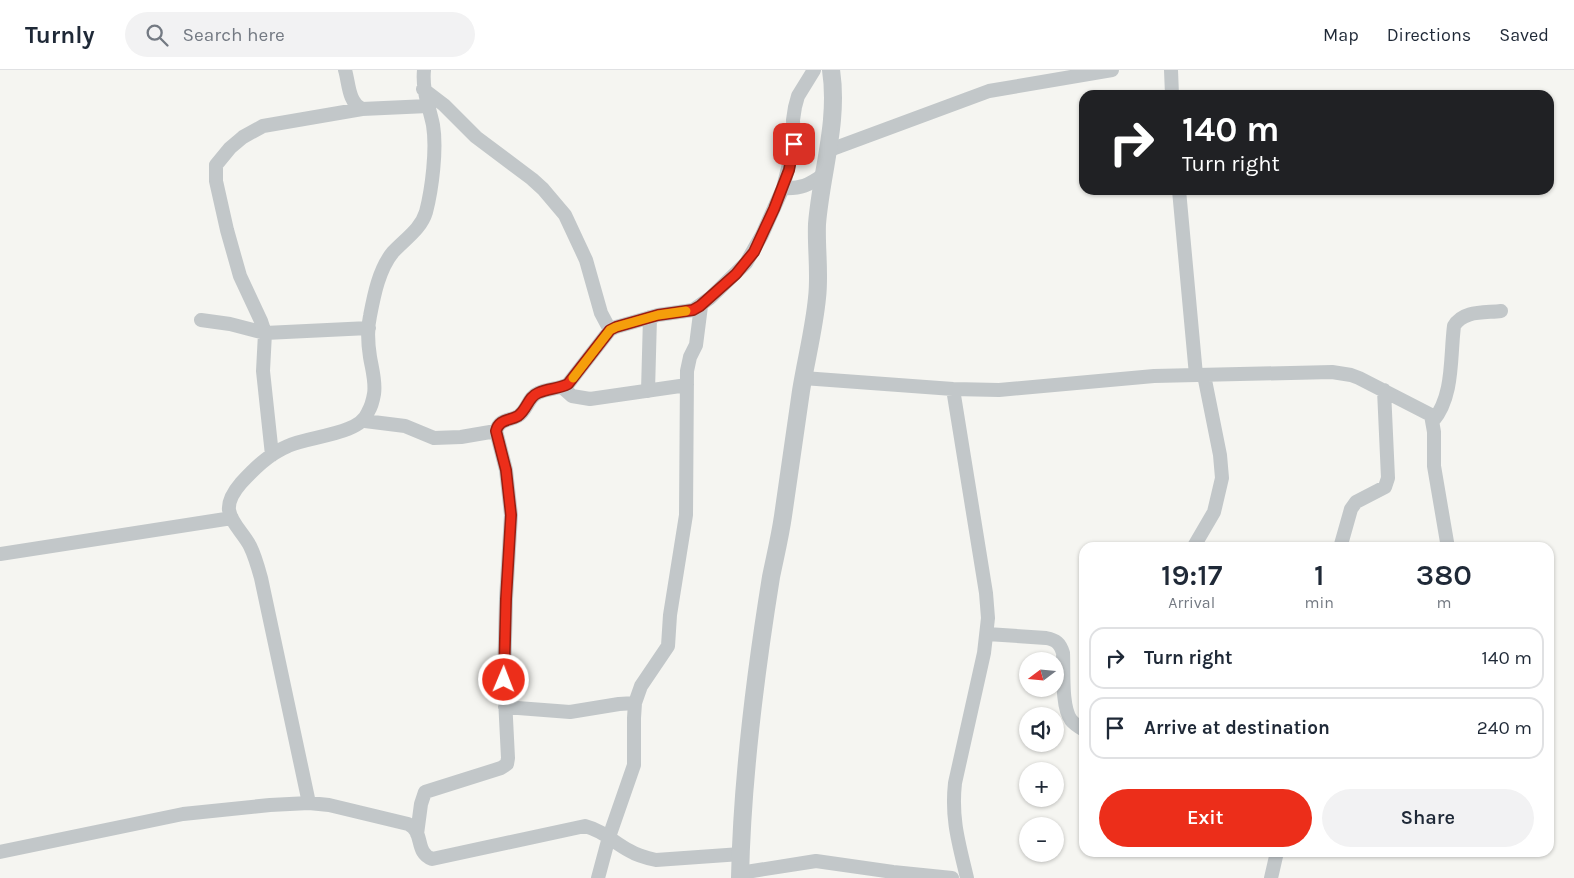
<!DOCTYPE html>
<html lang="en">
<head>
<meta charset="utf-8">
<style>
  :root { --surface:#fff; --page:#f2f2f3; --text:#1f2937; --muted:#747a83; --line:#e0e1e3; --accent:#ec2e1a }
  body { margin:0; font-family:Karla,sans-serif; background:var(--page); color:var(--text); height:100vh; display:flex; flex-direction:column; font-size:19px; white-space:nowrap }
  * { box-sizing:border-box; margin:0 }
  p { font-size:16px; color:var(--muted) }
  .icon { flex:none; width:28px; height:28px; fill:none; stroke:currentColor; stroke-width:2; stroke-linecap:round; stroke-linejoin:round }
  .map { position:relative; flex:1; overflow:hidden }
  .details { position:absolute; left:1079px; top:472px; width:475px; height:315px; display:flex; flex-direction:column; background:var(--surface); border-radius:15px; box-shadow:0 1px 4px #0004 }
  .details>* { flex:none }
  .hud { position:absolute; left:1079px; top:20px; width:475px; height:105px; border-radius:15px; box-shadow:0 1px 4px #0004; background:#202124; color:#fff; overflow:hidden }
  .needle { width:32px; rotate:254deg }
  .tools { position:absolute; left:1019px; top:582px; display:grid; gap:10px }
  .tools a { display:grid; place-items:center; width:45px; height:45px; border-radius:50%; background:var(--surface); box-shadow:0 1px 4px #0004; font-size:25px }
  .pin { position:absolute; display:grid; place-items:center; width:42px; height:42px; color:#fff; margin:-21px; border-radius:10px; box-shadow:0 2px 8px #0006 }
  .me { position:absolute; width:55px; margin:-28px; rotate:1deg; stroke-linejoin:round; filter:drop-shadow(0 0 4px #0008) }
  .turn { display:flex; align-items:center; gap:18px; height:105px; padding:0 20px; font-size:22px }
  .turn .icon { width:65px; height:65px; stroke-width:2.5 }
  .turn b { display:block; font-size:35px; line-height:42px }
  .eta { display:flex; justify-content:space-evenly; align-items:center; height:85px; text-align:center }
  .eta b { font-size:30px; font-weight:600; line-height:35px }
  .primary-button { display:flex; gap:10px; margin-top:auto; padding:10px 20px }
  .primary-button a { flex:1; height:58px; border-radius:30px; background:var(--accent); color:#fff; font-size:20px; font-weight:600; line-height:58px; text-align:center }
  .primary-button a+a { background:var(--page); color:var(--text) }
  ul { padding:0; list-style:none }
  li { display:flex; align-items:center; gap:15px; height:62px; margin:0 10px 8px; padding:0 10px; border:2px solid var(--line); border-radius:15px }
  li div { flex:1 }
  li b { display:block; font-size:19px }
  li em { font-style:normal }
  header { display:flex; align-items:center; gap:30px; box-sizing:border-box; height:70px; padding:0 25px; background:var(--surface); border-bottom:1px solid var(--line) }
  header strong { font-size:24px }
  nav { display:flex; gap:28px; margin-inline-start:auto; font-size:18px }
  .search { width:350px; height:45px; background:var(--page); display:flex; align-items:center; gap:12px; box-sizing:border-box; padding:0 18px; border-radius:28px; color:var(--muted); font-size:19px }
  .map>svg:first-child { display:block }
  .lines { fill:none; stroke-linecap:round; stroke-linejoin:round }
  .minor { stroke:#c2c7c9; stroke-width:14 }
  .tertiary { stroke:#c2c7c9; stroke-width:18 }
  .route-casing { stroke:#991e11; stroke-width:12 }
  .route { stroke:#ec2e1a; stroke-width:9 }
  .slow { stroke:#f59e0b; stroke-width:9 }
</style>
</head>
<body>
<header>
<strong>Turnly</strong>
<div class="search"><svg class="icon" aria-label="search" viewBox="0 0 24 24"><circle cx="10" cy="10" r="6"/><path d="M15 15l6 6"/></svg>Search here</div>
<nav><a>Map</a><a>Directions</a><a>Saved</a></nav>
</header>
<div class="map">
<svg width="1574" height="808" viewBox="0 0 1574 808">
  <rect width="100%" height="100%" fill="#f5f5f1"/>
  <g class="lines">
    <path class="minor" d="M345,0c4,13 3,32 17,39l66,-3
      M1171,0l1,25
      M423,19l21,16 32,32 56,42 11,10 22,26 21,45 15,53 9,17
      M827,81l162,-60 123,-21
      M783,118c18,1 26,-3 40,-13
      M1179,120l17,185
      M201,250l29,4 35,9 104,-5
      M803,308l150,11 46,1 155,-14 178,-4 19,3 8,3 72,37 3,17v34l14,82
      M562,317l10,9 18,3 97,-14
      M953,319l33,204 2,25 -4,35 -29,130c-4,36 4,61 12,95
      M648,321l2,-74
      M365,351l40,5 29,12 27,-1 35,-6
      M1433,351c21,-25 17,-64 21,-95 9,-16 31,-13 47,-15
      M272,385l-9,-84 2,-38 -4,-12 -21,-45 -13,-46 -11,-49v-16l14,-17 13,-11 20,-11 99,-17
      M1193,478l21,-36 8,-34 -2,-23 -16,-80
      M1340,478l11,-39 5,-7 29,-15 3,-9 -4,-88
      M0,484l232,-36
      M987,564l59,4c10,2 14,5 17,15 1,17 -2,53 8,67 3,4 8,7 13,10
      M505,637l65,5 49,-8 16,-1
      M309,733l-48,-225c-3,-11 -6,-22 -11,-32 -6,-12 -19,-23 -21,-36 -1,-9 6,-20 12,-27 14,-15 28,-29 47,-37 21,-10 72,-11 80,-34 3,-5 5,-12 6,-18 2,-12 -2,-25 -4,-37 -2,-13 -3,-28 0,-41 4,-21 9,-47 23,-64 12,-13 28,-23 33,-40 6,-23 11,-63 7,-87 -4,-19 -11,-35 -9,-55
      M417,764l4,-30 4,-12 76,-24 6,-4 1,-6 -4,-79 2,-80 5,-84 -5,-45 -10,-39c3,-12 13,-10 22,-15 9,-5 10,-19 20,-23 10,-5 21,-4 30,-9l42,-54 6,-3 42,-12 35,-5 17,-12 36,-35 16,-28 21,-47 11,-44 -1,-24 2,-13 3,-11 16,-26
      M0,782l183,-38 87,-9 39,-2 20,2 79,19c17,8 6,28 24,35l153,-33c19,5 28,16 45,25 8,5 17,7 26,9l85,-6
      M740,803l76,-12 77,11 59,6
      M598,808l11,-41 25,-72v-47l1,-15 6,-17 27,-40 2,-31 16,-100 1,-144 3,-14 6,-12 5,-39
      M1271,808l6,-26"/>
    <path class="tertiary" d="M740,808c2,-101 15,-202 31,-301 4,-20 9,-40 12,-61 6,-41 12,-83 18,-125 5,-31 13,-62 16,-93 3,-25 -1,-49 0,-74 4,-51 22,-102 14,-154"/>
  </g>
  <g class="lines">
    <defs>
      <path id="route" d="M504,610l2,-81 5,-84 -5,-45 -10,-39c3,-12 13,-10 22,-15 9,-6 10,-19 20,-23 10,-5 21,-4 30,-9l42,-54 6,-3 42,-12 35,-5 7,-4 36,-32 18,-22 20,-43 15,-39 5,-26"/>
    </defs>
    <use href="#route" class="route-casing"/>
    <use href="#route" class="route"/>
    <path class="slow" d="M573,308l37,-48 6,-3 42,-12 28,-4"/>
  </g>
</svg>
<div class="tools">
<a><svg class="needle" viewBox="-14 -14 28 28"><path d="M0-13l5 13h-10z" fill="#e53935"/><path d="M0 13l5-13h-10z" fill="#747a83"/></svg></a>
<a><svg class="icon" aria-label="sound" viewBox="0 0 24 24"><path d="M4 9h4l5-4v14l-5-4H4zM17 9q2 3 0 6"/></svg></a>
<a>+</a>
<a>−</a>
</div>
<div class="pin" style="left:794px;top:74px;background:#d93025"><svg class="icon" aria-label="arrive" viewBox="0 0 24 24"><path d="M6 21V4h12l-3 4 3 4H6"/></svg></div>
<svg class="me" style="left:504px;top:610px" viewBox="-20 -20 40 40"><circle r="17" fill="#ec2e1a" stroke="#fff" stroke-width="3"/><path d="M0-11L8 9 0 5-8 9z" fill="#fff"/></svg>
<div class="hud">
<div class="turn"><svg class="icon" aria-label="right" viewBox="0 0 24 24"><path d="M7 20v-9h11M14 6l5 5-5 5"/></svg><div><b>140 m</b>Turn right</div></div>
</div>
<section class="details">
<div class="eta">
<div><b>19:17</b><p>Arrival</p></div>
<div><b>1</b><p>min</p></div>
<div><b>380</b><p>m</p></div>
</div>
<ul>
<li><svg class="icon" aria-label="right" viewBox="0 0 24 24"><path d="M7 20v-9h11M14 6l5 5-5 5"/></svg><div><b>Turn right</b></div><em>140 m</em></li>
<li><svg class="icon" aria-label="arrive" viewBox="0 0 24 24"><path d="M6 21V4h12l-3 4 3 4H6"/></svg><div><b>Arrive at destination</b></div><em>240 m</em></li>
</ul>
<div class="primary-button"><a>Exit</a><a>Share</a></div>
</section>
</div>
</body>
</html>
